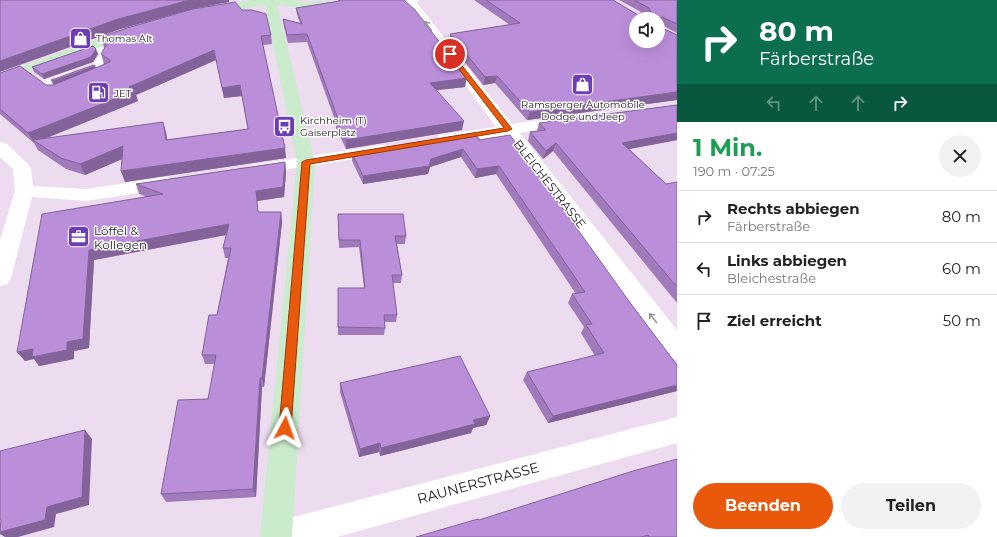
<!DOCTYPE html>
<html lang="de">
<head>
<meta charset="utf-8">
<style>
  :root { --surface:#fff; --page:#f2f2f2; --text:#222; --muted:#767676; --line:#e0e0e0; --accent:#ea580c }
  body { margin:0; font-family:Montserrat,sans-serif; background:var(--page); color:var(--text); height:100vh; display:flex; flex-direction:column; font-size:15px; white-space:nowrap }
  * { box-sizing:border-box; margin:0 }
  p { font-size:13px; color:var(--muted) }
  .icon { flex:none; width:22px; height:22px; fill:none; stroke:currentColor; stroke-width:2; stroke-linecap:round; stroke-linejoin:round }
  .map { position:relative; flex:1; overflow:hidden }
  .sheet { display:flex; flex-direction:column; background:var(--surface); width:320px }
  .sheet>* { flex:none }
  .hud { background:#0b6e4f; color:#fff; overflow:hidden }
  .fabs { position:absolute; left:629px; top:12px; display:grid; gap:8px }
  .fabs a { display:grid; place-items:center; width:36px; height:36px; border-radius:50%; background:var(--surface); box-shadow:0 4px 16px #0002; font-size:20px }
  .pin { position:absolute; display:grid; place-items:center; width:34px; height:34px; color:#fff; margin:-17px; border:2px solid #fff; border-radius:50%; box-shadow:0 1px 4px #0007 }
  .me { position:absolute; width:44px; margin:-22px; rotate:4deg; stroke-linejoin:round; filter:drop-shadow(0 0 3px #0008) }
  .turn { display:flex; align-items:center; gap:14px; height:84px; padding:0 16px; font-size:18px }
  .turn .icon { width:52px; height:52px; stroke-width:2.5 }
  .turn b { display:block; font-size:28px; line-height:34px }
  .lanes { display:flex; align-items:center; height:38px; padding:0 16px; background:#0003; justify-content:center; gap:20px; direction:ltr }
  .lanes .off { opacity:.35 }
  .round { display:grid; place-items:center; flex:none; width:42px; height:42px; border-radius:21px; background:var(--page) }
  .overview { display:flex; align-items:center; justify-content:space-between; height:68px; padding:0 16px }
  h1 { font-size:24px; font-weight:700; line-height:30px; color:#1e9e55 }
  .primary-button { display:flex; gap:8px; margin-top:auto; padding:8px 16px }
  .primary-button a { flex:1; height:46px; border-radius:24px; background:var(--accent); color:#fff; font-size:16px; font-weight:700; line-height:46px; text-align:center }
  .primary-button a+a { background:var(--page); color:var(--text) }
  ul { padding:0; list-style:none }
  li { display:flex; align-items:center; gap:12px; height:52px; padding:0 16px; border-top:1px solid var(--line) }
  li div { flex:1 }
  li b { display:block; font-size:15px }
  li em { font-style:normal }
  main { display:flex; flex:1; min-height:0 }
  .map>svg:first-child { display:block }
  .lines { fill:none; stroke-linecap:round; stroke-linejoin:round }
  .lane { fill:#fff; fill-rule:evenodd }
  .street { fill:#fff; fill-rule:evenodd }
  .secondary { fill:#caeccd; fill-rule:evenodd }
  .wall { fill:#a17abb; fill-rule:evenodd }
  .shaded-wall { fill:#836399 }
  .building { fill:#bb8eda; stroke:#836399; fill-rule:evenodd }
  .oneway { stroke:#99979a }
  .route { fill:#ea580c; stroke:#983908 }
  .labels { text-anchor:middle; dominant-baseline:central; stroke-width:3; stroke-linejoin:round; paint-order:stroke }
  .far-poi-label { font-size:10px; fill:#1d171e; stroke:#fff; text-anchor:start }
  .street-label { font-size:12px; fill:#1d171e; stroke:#fff }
  .poi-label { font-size:12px; fill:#1d171e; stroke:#fff; text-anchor:start }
  .near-street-label { font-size:14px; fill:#1d171e; stroke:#fff }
</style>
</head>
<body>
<main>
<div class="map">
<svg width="677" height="537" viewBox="0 0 677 537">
  <rect width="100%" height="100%" fill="#eddbef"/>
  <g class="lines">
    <path class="lane" d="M98,45l3,1 8,8 -7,10 10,7 -14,7 -5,-3 7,-4 -7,-6 7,-11 -6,-6z
      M70,71l3,1 2,2 -2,2 -29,11 -5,-3 2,-2z"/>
    <path class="street" d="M406,0h12l-1,3 95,121 57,-8 6,2 2,3 -2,3 -55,9 157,197v30l-9,-4 -165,-220 -58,8 -6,-1 -2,-4 2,-4 57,-8 -89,-122 -2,-2z
      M0,142l6,1 22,21 3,4 2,18 53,3 80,-12 7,2 2,4 -2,4 -7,2 -80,12 -54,-4 -21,81 -3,6 -8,2v-46l15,-49 -2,-22 -13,-12z
      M381,145l6,1 3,4 -3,4 -130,20 -6,-1 -3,-4 3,-4 6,-1z
      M677,417v26l-340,94h-75l4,-12 12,-4z"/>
    <path class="secondary" d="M252,0h40l10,2 56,-2 -2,2 -4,1 -50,5 -25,-3 38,157 -23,375h-32l37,-375 -32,-157 -55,10 -4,-1 -2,-3 2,-3 4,-1z
      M130,28l4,1 2,3 -2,3 -134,48v-9z"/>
  </g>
  <path class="wall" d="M338,0h66l61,87 -28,3 25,40 -116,19 -10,-21v-5l-29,-81 -19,1 -4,-16 -1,-8 17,4 -3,-8 -1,-7 42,-7z
    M474,0h139l25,15 5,-2 -24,-13h58v33l-17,-9v3l17,8v65l-150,20 -32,-37 -12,2 -34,-43 1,-8 60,-9z
    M242,10l29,25 1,9 -9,1 23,113 -161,24 -4,-11 1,-12 -37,16 -19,-6 -28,-19 -4,-7 -34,-29v-41l46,12h7l-2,-5 44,-14 1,2 9,-4h-1l-3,-10 4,-6 -1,-1 -3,-10zM216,60l8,38 18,-2 6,33 -81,11 -1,-8 -119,6 91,-37 -2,-6z
    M98,54l-5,8 -49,17 -10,-7 -2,-5z
    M677,105v35l-48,9 37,35 11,-2v121l-124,-152 -10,8 -15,-18 2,-9 7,-1 2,-8z
    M474,133l157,171 46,61v26l-129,32 -25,-43 4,-8 68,-16 -14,-23 3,-6 -16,-24 4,-9h4l-80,-120 -21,4 -14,-21 -31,10 -2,7 -65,10 -11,-23v-8z
    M285,162l1,10 -2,25 -27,4 1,11h23l1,10 -18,165h-2l-6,110 -90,5 -5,-8 47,-95 7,-35h-10l-3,-9 15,-40 11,-57h-3l-2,-10 3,-13 -132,25 -5,88 -15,3v8l-35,7 -5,-7 -9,2 -8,-9 128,-156 -6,-2 -3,-10z
    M338,214l68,22 -1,8h-8l5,31 -1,8h-8l4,32 -1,7h-11v6l-1,7h-46v-47h26l-5,-41 -20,1z
    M340,383l150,33 -4,9 -13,3 -2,5 -91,23 -1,-4 -20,5 -19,-65z
    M479,520l198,17h-261z"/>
  <path class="shaded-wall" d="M190,0h39v2l-36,7 -72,20 -121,43v-11l118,-42z
    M96,49l2,5 -5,8 -49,17 -2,-5z
    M214,50l2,10 -80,35 2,6 -102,41 -3,-2 1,3 -6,-10 101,-46z
    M95,66l2,5 -42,15 -2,-5z
    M497,76l-2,7 -12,2 2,-8z
    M467,78l-2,9 -36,4 1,-8z
    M240,85l2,11 -18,2 -2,-10z
    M677,92v8l-150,20 3,-8z
    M464,121l-2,9 -116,19v-9z
    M163,122l3,10 3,19 -3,-11z
    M677,133v7l-58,11 3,-8z
    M556,143l-3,8 -10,8 3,-8z
    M123,146l4,11 -42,18 -5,-11z
    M285,148l1,10 -161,24 -4,-11z
    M463,149l-2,8 -31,10 -2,7 -65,10v-8l68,-17z
    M285,162l1,10 -2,25 -27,4 2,21 -3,-31z
    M499,166l-3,8 -21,4 2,-9z
    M281,212l1,10 -18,165 -2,-9z
    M229,224l2,10 -137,26 -5,88 -15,3v8l-35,7 -5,-7 -9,2 -8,-9 50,-10 22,-92z
    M260,378l2,9 -6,110 -3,-8z
    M677,385v6l-129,32 5,-7z
    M490,416l-4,9 -13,3 -2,5 -91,23 1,-8 92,-28z
    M85,430l7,9 -3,66 -33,9 -2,13 -36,10h-13l-5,-3v-2l47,-25z
    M380,443l-1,9 -20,5 1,-8z"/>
  <path class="building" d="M0,0h190l-72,19 -118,42z
    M339,0h65l11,10 52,68 -37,5 34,38 -118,19 -10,-21h2l-31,-85 -20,1 -4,-16 19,5 -6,-16 44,-7z
    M486,0h127l25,15 2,-2h11l-2,-5 -15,-8h43v24l-15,-7 -2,1v9l17,8v57l-147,20 -33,-36 -12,1 -35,-43 70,-11zM636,19h22v22h-22z
    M235,2l7,8h10l14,4 5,21 -10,1 24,112 -164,23 2,-25 -43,18 -19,-6 -28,-18 130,-18 3,18 82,-11 -8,-44 -18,3 -8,-38 -85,37 6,4 -107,42 -28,-24v-36l20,-7 26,19h7l57,-23v-2l-9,-6 6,-10 -6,-7 26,-9 66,-19z
    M93,46l3,3 -5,8 -49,17 -10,-7z
    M94,65l1,1 -42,15 -2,-1z
    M677,105v28l-55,10 44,41 11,-2v105l-121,-144 -10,8 -16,-19 16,-2 -7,-7z
    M474,133l5,7 31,-5 121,169 46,61v20l-124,31 -26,-44 77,-19 -18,-28 6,-1 -20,-30 13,-2 -86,-126 -22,3 -14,-20 -32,10 -2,7 -66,10 -11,-23z
    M285,162l-2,25 -27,4 2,21h23l-19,166h-2l-7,111 -92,5 17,-94 30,-1 8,-44h-14l7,-40h8l14,-67h-8l6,-24 -140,26 -6,89 -16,3v8l-35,7 1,-8 -16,3 25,-138 121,-20 -27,-10z
    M338,214h65l3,22h-11l7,39h-10l5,40h-13l1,13 -47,-1v-39h27l-5,-48h-21z
    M460,356l30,60 -17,4 2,4 -94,24 -1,-5 -20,6 -20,-66z
    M85,430l-3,67 -35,10 -2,13 -45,12 1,-13h-1v-68z
    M677,459v78h-28l-1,-2 -7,2h-225l62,-18 1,1 154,-49z"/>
  <defs><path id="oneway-shaft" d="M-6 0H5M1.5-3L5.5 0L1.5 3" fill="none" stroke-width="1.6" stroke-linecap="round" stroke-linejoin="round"/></defs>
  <g class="oneway">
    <use href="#oneway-shaft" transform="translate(428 26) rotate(-127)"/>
    <use href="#oneway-shaft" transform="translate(653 318) rotate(-128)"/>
  </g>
  <path class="route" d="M448,53h4l60,76 -4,2 -198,33 -19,264 -2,4 -4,1 -4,-1 -2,-4 23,-266 4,-2 198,-32 -56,-73z"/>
  <defs>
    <symbol id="shop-square" viewBox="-11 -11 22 22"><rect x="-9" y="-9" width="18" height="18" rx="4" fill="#6c3db5" stroke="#fff"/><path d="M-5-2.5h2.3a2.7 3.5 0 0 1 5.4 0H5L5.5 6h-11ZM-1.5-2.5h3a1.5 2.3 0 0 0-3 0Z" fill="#fff"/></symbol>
    <symbol id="fuel-square" viewBox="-11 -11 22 22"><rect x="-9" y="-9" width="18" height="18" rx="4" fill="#6c3db5" stroke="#fff"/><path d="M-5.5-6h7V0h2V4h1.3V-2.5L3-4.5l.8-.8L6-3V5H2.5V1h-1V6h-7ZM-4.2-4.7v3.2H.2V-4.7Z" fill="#fff"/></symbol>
    <symbol id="bus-square" viewBox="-11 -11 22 22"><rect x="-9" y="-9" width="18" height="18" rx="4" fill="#6c3db5" stroke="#fff"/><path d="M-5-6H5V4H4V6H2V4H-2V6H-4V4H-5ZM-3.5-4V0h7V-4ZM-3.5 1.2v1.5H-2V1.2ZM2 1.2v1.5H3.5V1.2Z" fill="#fff"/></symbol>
    <symbol id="office-square" viewBox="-11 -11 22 22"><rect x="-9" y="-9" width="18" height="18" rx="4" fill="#6c3db5" stroke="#fff"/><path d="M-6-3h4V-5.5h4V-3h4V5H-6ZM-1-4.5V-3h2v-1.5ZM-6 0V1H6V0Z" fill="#fff"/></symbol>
  </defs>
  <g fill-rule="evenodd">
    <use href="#shop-square" x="68" y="26" width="25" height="25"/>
    <use href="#shop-square" x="570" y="72" width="25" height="25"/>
    <use href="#fuel-square" x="86" y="80" width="25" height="25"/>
    <use href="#bus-square" x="272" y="114" width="25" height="25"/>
    <use href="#office-square" x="66" y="224" width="25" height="25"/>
  </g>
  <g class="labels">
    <g class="far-poi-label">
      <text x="96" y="38">Thomas Alt</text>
      <text x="114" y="93">JET</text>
      <text x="583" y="104" text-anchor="middle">Ramsperger Automobile<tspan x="583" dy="12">Dodge und Jeep</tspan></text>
      <text x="300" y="120">Kirchheim (T)<tspan x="300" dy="12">Gaiserplatz</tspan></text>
    </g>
    <g class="street-label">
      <text transform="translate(550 184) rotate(52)">BLEICHESTRASSE</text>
    </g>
    <g class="poi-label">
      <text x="94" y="230">Löffel &amp;<tspan x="94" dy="14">Kollegen</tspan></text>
    </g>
    <g class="near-street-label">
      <text transform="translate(478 483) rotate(-15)">RAUNERSTRASSE</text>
    </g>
  </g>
</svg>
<div class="fabs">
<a><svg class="icon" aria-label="sound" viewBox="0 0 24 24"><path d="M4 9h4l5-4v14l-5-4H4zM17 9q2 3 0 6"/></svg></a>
</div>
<div class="pin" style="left:450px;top:54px;background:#d93025"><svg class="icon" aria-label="arrive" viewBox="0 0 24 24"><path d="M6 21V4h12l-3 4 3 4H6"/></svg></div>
<svg class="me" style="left:285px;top:428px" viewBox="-20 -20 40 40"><path d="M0-17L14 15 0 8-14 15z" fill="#ea580c" stroke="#fff" stroke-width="4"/></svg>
</div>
<section class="sheet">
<div class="hud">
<div class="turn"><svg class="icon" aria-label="right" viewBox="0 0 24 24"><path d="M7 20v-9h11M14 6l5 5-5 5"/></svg><div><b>80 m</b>Färberstraße</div></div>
<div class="lanes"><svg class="icon off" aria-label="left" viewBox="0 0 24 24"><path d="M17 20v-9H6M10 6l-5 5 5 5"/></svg><svg class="icon off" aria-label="ahead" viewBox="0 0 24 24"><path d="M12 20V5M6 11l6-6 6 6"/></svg><svg class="icon off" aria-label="ahead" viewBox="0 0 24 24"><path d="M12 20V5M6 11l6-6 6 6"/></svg><svg class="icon" aria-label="right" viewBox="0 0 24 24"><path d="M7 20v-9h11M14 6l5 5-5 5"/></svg></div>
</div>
<div class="overview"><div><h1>1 Min.</h1><p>190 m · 07:25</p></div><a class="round"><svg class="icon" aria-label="close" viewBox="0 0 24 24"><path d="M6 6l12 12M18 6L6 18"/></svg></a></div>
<ul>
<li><svg class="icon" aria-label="right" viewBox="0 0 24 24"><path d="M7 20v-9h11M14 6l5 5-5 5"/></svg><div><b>Rechts abbiegen</b><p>Färberstraße</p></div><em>80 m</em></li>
<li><svg class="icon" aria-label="left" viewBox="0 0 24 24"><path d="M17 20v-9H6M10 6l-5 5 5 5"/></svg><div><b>Links abbiegen</b><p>Bleichestraße</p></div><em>60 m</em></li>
<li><svg class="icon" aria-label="arrive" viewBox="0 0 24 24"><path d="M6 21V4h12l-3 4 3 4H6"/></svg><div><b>Ziel erreicht</b></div><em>50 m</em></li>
</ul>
<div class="primary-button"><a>Beenden</a><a>Teilen</a></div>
</section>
</main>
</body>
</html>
